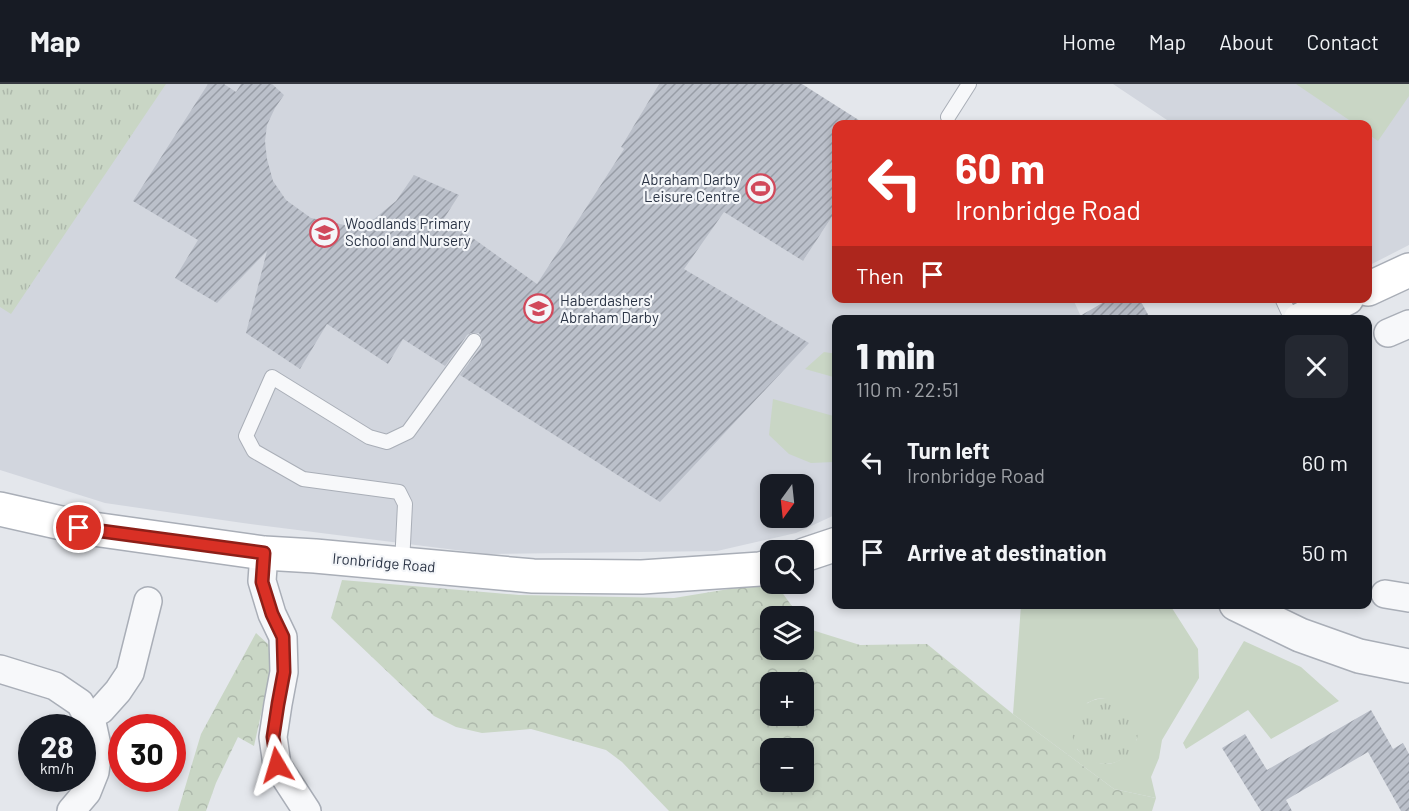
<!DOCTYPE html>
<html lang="en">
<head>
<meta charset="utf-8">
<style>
  :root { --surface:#171b24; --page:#242831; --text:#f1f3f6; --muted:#9ea1a6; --line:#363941 }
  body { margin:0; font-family:Barlow,sans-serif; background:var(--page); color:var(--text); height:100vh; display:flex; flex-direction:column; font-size:22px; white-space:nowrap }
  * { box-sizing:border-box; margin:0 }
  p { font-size:20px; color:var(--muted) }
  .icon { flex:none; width:33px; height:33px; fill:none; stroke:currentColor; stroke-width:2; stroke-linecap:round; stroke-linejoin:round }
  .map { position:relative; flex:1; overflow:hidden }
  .sheet { position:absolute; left:832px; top:231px; width:540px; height:294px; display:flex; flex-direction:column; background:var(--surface); border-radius:12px; box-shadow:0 3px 9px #0003 }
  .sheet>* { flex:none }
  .guide { position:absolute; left:832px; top:36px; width:540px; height:183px; border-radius:12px; box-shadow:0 3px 9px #0003; background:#d93025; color:#fff; overflow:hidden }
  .needle { width:39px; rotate:195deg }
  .controls { position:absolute; left:760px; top:390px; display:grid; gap:12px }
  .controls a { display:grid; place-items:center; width:54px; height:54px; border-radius:12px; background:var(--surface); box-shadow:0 3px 9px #0003; font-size:30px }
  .speed { position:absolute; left:18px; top:630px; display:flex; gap:12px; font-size:30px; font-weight:700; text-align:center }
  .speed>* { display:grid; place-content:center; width:78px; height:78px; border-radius:50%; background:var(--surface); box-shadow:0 3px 9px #0003; line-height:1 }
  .speed small { font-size:15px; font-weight:400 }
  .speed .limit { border:9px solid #d22; background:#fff; color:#111 }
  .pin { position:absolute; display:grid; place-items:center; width:51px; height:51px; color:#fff; margin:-26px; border:3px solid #fff; border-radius:50%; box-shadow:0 2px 6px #0007 }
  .me { position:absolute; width:66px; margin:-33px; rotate:353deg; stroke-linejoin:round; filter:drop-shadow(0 0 4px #0008) }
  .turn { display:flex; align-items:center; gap:21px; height:126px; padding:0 24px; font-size:27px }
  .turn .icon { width:78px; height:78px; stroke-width:2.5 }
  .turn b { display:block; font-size:42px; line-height:51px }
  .then { display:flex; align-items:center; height:57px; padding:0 24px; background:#0003; gap:12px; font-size:22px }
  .round { display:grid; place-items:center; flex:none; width:63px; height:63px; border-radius:12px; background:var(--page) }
  .summary { display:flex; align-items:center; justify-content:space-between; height:102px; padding:0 24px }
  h1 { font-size:36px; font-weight:800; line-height:45px }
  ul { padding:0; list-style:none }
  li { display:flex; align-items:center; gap:18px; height:90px; padding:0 24px }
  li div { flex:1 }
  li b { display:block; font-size:22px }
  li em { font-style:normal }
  header { display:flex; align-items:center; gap:36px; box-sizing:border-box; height:84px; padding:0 30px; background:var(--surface); border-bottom:2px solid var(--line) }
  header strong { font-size:28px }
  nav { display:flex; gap:33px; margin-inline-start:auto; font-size:21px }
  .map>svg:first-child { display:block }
  .built { fill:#d2d6de; fill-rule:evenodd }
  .green { fill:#c9d6c5; fill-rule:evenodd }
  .forest { fill:url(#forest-crowns); fill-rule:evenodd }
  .park { fill:url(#park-tufts) }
  .building { fill:url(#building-hatch) }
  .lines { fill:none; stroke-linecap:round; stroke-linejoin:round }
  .service-casing { stroke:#a9aeb7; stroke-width:16 }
  .minor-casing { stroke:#a9aeb7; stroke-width:30 }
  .tertiary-casing { stroke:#a9aeb7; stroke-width:36 }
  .secondary-casing { stroke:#a9aeb7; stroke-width:36 }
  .service { stroke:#f7f8fa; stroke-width:14 }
  .minor { stroke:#f7f8fa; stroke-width:27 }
  .tertiary { stroke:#f7f8fa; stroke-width:33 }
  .secondary { stroke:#fff; stroke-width:33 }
  .route-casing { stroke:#8d1f18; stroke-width:15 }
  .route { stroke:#d93025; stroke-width:10 }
  .labels { text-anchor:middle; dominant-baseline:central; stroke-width:4.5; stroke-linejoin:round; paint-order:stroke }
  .poi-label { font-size:15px; fill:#2b3445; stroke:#f4f6f9; text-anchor:start }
  .street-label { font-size:15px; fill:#2b3445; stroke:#f4f6f9 }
</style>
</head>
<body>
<header>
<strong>Map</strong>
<nav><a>Home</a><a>Map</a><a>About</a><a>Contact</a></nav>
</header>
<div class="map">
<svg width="1409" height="727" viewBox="0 0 1409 727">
  <defs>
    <pattern id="forest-crowns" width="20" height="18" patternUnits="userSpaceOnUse" patternTransform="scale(1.5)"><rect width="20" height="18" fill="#c9d6c5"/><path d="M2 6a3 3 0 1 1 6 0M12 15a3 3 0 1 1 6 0" fill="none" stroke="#adb8ab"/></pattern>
    <pattern id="park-tufts" width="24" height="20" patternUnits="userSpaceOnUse" patternTransform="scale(1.5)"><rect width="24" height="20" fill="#c9d6c5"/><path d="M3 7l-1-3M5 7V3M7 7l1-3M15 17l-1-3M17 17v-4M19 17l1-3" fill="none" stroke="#adb8ab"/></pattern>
    <pattern id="building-hatch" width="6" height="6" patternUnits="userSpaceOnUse" patternTransform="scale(1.5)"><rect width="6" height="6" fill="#bbc0ca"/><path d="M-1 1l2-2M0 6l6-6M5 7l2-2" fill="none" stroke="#989da6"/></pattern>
  </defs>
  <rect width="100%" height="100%" fill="#e4e7ec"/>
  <path class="built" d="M0,0h659l-38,63 182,114 34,-52v89l236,1 9,20 -245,1v194l-41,19 -79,18 -230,3 -244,-31 -138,-20 -105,-33zM771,400h33v34h-33z
    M1113,0h296v161l-41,21v-142h-195z"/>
  <path class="green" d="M1296,0h113v12l-31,45 -10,-7v-10h-13z
    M824,268l13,2v24l-32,-9z
    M773,315l64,18v44l-3,1 -23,1 -22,-9 -20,-19z
    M1021,521h149l28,44 1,29 -37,62 -3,18 -8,19 5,21 -42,-9 -101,-75zM1105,614l32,41c-13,29 -38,33 -60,10l10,-46 9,-4z
    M1244,557l57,26 38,34 -68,38 -23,-29 -62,39 -3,-6z"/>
  <path class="forest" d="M342,496l177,15 155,3 97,-16v2h5l23,32h-28v34h33v-28l8,8 48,15 67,-1 86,70 101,75 42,9 -4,13h-483l-47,-49 -16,-12 -75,-21 -49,4 -26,-6 -22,-11 -103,-98zM771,598h33v34h-33zM771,664h33v34h-33z
    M256,549l13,12 1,29 -16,72 -16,-9 -22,46 -10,28h-28l23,-77z"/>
  <path class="park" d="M0,0h166l-155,230 -11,-7z
    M1072 647a33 33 0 1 1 66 0a33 33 0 1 1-66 0Z"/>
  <path class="building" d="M208,0h16l12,8 5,-8h31l12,11 -9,13 -8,17 -2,16 2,18 6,22 13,19 25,18 38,8 25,-7 22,-18 18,-26 45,20 -16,25 31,19 63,45 87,-135 -3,-2 38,-63h143l63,40h-28v85l-34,52 -79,-49 -40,57 125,74 -149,159 -200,-127 22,-29v-8l-3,-5h-8l-4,2 -22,31 -42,-27 -15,25 -61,-40 -27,45 -54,-36 21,-82 -50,52 -42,-25 23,-38 -65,-39z
    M1111,214h28l12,22h-78z
    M1371,626l22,39 10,-6 6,11v57h-8l-33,-59 -82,48 6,11h-31l-39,-63 23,-14 22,36z"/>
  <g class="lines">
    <defs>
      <path id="service" d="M948,33l21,-33
        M1282,214l10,22
        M402,480l3,-60 -6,-12 -96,-13 -49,-28 -8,-15 26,-59 97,60 18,5 21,-10 66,-91"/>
      <path id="minor" d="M1388,249l21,-9
        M264,469l-2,28 10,33 11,23 1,35 -6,32 -5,33 4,28 30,46
        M1385,510l24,4
        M0,585l55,17 25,17 13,24 5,23 -3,22 -8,20 -16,19
        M87,632l14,-6 17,-19 12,-18 18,-72"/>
      <path id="tertiary" d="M1236,520l64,31 59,21 50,10"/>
      <path id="secondary" d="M1368,205l41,-19
        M1300,236l47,-22
        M0,425l79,18 185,26 51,3 218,20 109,1 118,-8 11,-3
        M804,471l33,-11"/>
    </defs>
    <use href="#service" class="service-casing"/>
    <use href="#minor" class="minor-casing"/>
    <use href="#tertiary" class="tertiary-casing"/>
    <use href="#secondary" class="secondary-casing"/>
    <use href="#service" class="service"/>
    <use href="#minor" class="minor"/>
    <use href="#tertiary" class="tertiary"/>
    <use href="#secondary" class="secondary"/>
  </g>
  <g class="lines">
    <defs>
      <path id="route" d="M79,444l185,25 -2,29 10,32 11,23 1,35 -6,32 -5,33 4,28"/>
    </defs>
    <use href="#route" class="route-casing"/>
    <use href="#route" class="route"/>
  </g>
  <defs>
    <symbol id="stadium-ring" viewBox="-11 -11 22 22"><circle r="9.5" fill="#f4f6f9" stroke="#d1495b" stroke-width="1.5"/><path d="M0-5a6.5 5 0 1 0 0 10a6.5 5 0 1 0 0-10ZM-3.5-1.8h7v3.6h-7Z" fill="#d1495b"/></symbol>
    <symbol id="school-ring" viewBox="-11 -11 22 22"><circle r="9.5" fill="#f4f6f9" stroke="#d1495b" stroke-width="1.5"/><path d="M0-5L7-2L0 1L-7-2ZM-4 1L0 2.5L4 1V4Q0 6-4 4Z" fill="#d1495b"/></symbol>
  </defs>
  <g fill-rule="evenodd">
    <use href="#stadium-ring" x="744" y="88" width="33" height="33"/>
    <use href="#school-ring" x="308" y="132" width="33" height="33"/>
    <use href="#school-ring" x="522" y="208" width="33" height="33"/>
  </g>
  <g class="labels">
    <g class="poi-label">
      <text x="740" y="95" text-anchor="end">Abraham Darby<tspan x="740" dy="17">Leisure Centre</tspan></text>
      <text x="345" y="139">Woodlands Primary<tspan x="345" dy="17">School and Nursery</tspan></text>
      <text x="560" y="216">Haberdashers'<tspan x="560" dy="17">Abraham Darby</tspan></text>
    </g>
    <g class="street-label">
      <text transform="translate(384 478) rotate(5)">Ironbridge Road</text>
    </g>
  </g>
</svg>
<div class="controls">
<a><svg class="needle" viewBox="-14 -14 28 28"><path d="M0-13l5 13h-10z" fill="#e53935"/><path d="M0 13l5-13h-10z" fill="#9ea1a6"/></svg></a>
<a><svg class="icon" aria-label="search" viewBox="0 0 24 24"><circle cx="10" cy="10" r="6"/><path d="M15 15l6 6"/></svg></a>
<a><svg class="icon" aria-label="layers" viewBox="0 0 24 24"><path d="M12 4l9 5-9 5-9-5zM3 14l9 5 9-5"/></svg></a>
<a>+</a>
<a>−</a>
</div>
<div class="speed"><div>28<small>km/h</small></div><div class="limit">30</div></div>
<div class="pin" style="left:79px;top:444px;background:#d93025"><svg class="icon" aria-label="arrive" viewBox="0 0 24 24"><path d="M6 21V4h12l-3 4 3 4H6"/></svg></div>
<svg class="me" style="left:277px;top:681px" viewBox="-20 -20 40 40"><path d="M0-17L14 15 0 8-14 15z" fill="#d93025" stroke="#fff" stroke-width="4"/></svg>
<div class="guide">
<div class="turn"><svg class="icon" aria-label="left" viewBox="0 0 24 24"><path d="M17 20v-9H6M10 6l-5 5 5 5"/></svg><div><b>60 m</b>Ironbridge Road</div></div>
<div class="then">Then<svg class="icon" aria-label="arrive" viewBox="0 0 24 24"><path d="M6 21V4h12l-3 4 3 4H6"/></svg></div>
</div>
<section class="sheet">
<div class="summary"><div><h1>1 min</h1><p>110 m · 22:51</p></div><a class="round"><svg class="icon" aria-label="close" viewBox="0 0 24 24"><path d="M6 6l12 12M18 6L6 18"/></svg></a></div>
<ul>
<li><svg class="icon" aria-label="left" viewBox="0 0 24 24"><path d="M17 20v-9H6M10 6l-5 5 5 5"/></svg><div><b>Turn left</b><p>Ironbridge Road</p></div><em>60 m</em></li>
<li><svg class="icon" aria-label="arrive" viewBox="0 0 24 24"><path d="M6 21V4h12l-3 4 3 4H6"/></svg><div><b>Arrive at destination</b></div><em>50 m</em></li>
</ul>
</section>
</div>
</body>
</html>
